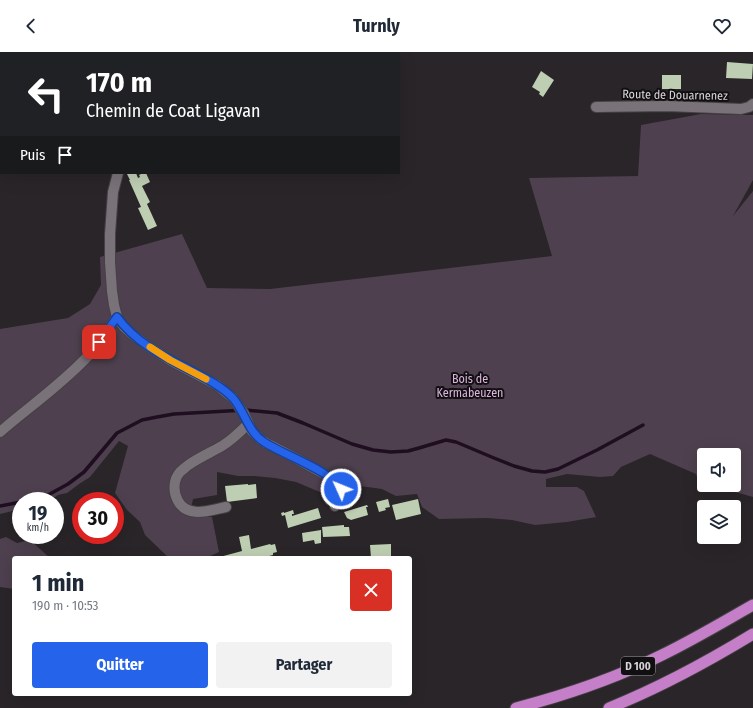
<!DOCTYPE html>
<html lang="fr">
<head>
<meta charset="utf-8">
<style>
  :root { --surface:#fff; --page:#f2f2f3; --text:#1f2937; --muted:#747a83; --accent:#2563eb }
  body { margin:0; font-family:"Fira Sans Condensed",sans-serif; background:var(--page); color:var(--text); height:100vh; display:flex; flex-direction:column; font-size:15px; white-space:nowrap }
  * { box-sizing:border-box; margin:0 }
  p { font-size:13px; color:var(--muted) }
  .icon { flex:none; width:22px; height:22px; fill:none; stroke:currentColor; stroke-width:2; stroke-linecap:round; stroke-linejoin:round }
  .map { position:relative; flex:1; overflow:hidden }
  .drawer { position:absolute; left:12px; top:504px; width:400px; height:140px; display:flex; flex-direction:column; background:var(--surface); border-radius:4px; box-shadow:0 4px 16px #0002 }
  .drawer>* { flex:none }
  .hud { position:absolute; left:0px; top:0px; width:400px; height:122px; box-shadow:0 4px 16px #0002; background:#202124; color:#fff; overflow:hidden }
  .tools { position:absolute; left:697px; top:396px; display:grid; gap:8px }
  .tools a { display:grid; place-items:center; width:44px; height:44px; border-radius:4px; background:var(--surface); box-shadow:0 4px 16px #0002; font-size:20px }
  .speed { position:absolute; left:12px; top:440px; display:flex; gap:8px; font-size:20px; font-weight:700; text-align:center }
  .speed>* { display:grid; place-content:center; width:52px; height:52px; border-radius:50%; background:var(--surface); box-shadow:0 4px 16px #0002; line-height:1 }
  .speed small { font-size:10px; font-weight:400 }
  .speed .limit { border:6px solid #d22; background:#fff; color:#111 }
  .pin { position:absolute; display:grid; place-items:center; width:34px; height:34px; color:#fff; margin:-17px; border-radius:8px; box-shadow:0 2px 6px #0006 }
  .me { position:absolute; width:44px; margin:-22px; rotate:314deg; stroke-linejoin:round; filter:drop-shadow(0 0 3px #0008) }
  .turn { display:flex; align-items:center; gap:14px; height:84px; padding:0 20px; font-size:18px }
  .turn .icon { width:52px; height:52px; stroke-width:2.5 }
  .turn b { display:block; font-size:28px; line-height:34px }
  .then { display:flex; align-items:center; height:38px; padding:0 20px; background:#0003; gap:8px; font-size:15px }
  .round { display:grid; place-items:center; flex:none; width:42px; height:42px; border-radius:4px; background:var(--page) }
  .overview { display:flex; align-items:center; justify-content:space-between; height:68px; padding:0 20px }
  h1 { font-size:24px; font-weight:700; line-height:30px }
  .cta { display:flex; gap:8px; margin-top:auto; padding:8px 20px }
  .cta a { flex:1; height:46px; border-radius:4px; background:var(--accent); color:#fff; font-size:16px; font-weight:700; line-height:46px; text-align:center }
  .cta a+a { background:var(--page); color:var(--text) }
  header { display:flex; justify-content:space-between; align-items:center; height:52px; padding:0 20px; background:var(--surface); font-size:18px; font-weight:700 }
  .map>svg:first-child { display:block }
  .green { fill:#4e404e; fill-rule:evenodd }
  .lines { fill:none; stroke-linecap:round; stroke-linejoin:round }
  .stream { stroke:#1f0e20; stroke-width:3.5 }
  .building { fill:#beceb2 }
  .minor-casing { stroke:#454145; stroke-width:12 }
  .trunk-casing { stroke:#454145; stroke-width:13 }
  .minor { stroke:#797379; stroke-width:10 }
  .trunk { stroke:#c57ec8; stroke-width:11 }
  .route-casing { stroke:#184099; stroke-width:10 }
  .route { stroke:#2563eb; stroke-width:7 }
  .slow { stroke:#f59e0b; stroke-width:7 }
  .labels { text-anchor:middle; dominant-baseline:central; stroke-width:4; stroke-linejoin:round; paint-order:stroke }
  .shield { fill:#110f11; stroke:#9c999c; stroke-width:1 }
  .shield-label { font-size:11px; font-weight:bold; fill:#d8d4d8 }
  .street-label { font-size:12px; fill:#d8d4d8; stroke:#110f11 }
  .park-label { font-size:12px; fill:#dcb4dd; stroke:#110f11 }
</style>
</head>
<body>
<header><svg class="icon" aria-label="back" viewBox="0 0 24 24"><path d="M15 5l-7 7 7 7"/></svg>Turnly<svg class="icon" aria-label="heart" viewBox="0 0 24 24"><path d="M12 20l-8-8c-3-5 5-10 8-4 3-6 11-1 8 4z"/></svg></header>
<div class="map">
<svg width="753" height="656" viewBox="0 0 753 656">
  <rect width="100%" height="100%" fill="#292529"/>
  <path class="green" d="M0,0h139l1,1h-139v10l-1,-1z
    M701,62l52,1v65l-20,36 20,-25v306l-18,-5 -30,-1 -7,-12 -2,-5 -46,-20 -29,13 -8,9 -13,1 -33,-3 -21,5v8h31l7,4 12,26 -29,5 -32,3 -23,-5 -25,-2 -48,1 -17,-12 -5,-13 -21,2 -14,-7 -22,-3 -19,-11 -14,20 -31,-13 -21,-4 -21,-2h-16l-21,-4v23l-24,4 -3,15 22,3 7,35 -13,6h-37l-24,-23 -5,-13 -13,-12 -12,-17 13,-47 -9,-5 -29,36 -11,7 -12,9 -9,2 -9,6h-28v8l-21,5v-185l68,-11 22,-14 11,-19 -1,-28 82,-23 25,54 63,1 282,-33 -23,-78 109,-2 3,-51zM704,403h30v30h-30z
    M6,485l11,6 13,-3 20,18h-36v31l-14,-2v-48z"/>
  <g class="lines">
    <path class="stream" d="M27,449l8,-2 13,-4 20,-11 16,-12 33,-39 25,-13 15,-3 17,-3 71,-4 32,3 26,10 49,21 21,6 18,2 17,-1 11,-3 27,-8 10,2 38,16 20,8 18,5 13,1 13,-3 39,-19 46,-25
      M0,454l21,-4"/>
  </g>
  <path class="building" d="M727,10l26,2 -1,15 -26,-1z
    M541,19l13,9 -11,17 -4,-3 1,-2 -8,-5z
    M662,23h19v14h-19z
    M130,121h6l2,5 2,-1 -1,-2 4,-2h3l4,9 -8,4 8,16 -3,2 10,22 -9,4 -10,-22 3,-1 -12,-27h1l-3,-6z
    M248,432v1l8,-1 1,14 -30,4 -2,-16z
    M388,447l2,8 -5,1 1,2 -7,2 -3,-10z
    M418,447l3,15 -25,6 -4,-15z
    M367,453l1,2h-2l2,8 -17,5 -4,-2 -3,-6z
    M318,456l3,10 -33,10 -3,-13 -3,1 -1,-3 3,-1v1l9,-3 1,4h-2v2z
    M344,473v2h5l1,9 -27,1 -1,-10z
    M321,478v13l-6,1 -1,-4 -11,2 -1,-9z
    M249,483l2,14 19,-5 1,1 4,-1 2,8 -4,1v2l-12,3h-45l26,-7 -3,-14z
    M391,492v14h-20l-1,-13z"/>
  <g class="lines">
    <defs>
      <path id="minor" d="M165,1v-1
        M596,55l71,-1 74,3 8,-2 4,-3
        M118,121l-5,19 -3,42v28l2,29 2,14 3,12 7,10 8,7 17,13 21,13 47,25 16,13 11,16 8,17 8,8 6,4 33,17 31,17 10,8 1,8 -2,6 -4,7
        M0,380c29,-25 62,-48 88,-76 11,-12 19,-26 29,-39
        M226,455c-16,3 -38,12 -48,-6 -5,-9 -5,-21 2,-29 2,-2 5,-4 7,-6 11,-8 23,-13 35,-20 10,-6 18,-14 26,-22"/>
      <path id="trunk" d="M516,656c50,-13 100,-30 146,-53 31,-15 61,-33 91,-50
        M609,656c50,-20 98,-46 144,-74"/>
    </defs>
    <use href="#minor" class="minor-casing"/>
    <use href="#trunk" class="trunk-casing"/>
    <use href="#minor" class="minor"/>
    <use href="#trunk" class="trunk"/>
  </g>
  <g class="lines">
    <defs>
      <path id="route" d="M99,290l18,-25c18,25 46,39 73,53 15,8 31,16 43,28 12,14 15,34 31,44 16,11 71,31 77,47"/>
    </defs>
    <use href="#route" class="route-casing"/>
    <use href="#route" class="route"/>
    <path class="slow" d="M150,295l20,13 36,19"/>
  </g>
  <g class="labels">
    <rect class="shield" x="621" y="605" width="34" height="18" rx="3"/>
    <g class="shield-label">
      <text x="638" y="614">D 100</text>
    </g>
    <g class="street-label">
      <text transform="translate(675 43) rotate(1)">Route de Douarnenez</text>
    </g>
    <g class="park-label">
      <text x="470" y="327">Bois de<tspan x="470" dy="14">Kermabeuzen</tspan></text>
    </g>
  </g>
</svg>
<div class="tools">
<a><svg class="icon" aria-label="sound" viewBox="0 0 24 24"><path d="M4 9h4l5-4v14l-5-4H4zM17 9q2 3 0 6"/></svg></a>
<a><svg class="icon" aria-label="layers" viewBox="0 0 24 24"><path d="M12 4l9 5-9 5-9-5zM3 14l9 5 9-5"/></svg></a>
</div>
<div class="speed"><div>19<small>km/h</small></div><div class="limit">30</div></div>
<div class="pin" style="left:99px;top:290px;background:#d93025"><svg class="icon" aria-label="arrive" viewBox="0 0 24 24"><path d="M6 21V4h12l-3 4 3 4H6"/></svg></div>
<svg class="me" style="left:341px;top:437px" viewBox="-20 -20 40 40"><circle r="17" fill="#2563eb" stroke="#fff" stroke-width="3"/><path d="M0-11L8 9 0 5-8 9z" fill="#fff"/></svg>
<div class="hud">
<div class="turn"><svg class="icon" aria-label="left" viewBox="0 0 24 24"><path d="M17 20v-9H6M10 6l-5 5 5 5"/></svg><div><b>170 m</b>Chemin de Coat Ligavan</div></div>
<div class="then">Puis<svg class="icon" aria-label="arrive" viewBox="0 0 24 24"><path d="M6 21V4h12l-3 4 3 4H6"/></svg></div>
</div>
<section class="drawer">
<div class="overview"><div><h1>1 min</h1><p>190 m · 10:53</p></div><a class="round" style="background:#d93025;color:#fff"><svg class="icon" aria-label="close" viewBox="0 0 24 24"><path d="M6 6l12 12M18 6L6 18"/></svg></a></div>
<div class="cta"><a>Quitter</a><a>Partager</a></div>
</section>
</div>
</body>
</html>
